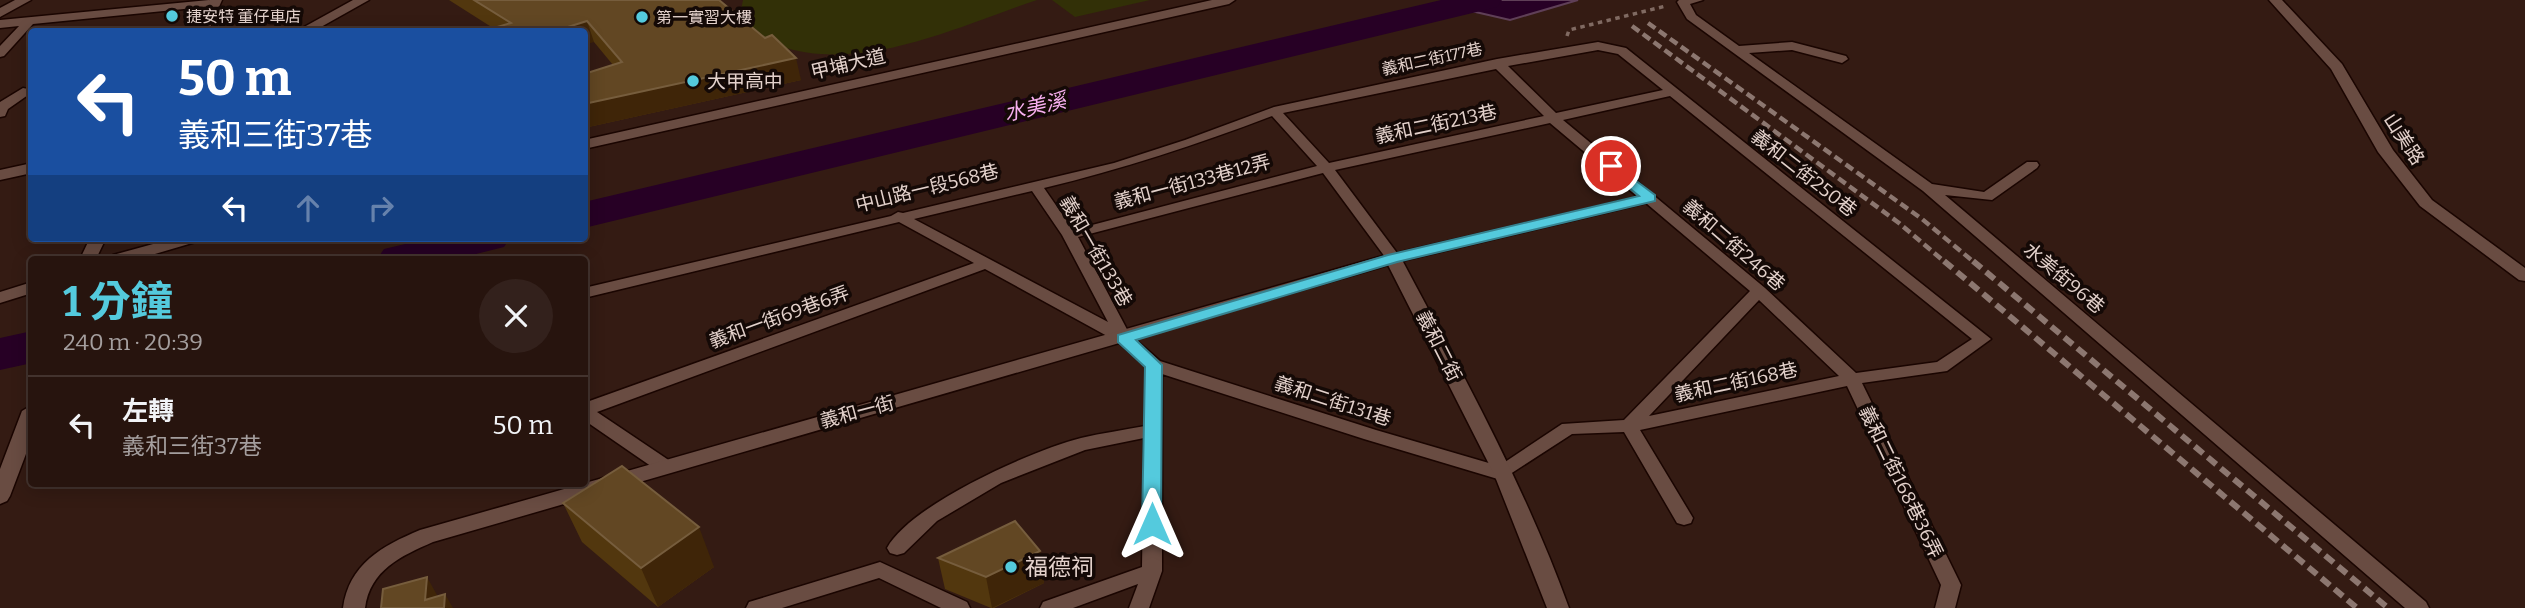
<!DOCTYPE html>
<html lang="zh-TW">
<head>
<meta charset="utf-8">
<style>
  :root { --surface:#27140e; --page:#33211c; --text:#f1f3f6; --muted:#a49e9e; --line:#43332e; --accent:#54cadd }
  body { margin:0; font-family:Bitter,"Noto Sans TC",serif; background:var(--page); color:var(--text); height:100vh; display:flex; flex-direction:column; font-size:26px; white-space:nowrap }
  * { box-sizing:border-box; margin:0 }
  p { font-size:23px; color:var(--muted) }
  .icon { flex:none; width:38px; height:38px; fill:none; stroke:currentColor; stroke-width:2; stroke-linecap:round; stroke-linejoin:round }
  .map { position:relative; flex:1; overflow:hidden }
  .details { position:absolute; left:28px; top:256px; width:560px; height:231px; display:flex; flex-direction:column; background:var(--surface); border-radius:7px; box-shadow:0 4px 18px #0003,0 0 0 2px var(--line) }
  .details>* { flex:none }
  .top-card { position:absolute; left:28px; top:28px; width:560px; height:214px; border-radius:7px; box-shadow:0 4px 18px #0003,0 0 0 2px var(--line); background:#1a4fa0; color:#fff; overflow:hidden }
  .pin { position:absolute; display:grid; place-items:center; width:60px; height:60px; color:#fff; margin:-30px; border:4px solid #fff; border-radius:50%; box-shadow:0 2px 7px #0007 }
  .me { position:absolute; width:77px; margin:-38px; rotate:0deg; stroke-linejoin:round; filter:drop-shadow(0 0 5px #0008) }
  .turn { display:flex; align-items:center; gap:24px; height:147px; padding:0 35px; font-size:32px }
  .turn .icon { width:91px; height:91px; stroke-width:2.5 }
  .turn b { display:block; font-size:49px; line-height:60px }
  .lanes { display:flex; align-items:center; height:66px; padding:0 35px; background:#0003; justify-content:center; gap:35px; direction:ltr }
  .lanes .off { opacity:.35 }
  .round { display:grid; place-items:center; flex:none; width:74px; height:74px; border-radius:37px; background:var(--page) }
  .summary { display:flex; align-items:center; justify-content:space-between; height:119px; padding:0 35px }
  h1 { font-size:42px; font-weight:700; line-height:52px; color:var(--accent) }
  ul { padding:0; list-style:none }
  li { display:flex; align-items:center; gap:21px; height:98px; padding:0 35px; border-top:2px solid var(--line) }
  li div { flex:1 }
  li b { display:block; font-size:26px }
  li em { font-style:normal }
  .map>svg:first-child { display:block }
  .green { fill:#323007 }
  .water { fill:#270025; stroke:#5f3f57; stroke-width:2 }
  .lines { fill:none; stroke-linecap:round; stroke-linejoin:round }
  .river { fill:#270025; fill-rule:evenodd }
  .service-casing { stroke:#1a0501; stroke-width:3 }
  .minor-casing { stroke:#1a0501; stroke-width:3 }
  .tertiary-casing { stroke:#1a0501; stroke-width:3 }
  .path { stroke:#806a62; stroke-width:3.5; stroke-dasharray:4.5 4.5; stroke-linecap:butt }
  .service { fill:#694c42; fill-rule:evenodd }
  .minor { fill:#694c42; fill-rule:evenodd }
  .tertiary { fill:#694c42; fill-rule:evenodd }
  .rail-far1 { stroke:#8c7770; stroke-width:4.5; stroke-dasharray:9 4.5; stroke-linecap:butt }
  .rail { stroke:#8c7770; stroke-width:6; stroke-dasharray:11 6; stroke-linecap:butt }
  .wall { fill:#52370e }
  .shaded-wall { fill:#3f2508 }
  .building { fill:#624723; stroke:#765d3d; stroke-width:2 }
  .route { fill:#54cadd; stroke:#378390; stroke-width:2 }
  .poi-dot { fill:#54cadd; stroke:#140906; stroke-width:2.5 }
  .labels { text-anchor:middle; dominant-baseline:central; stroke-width:7; stroke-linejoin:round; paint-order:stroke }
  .far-poi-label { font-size:16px; fill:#e3d1cb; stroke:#140906; text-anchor:start }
  .far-street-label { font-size:16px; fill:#e3d1cb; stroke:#140906 }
  .street-label { font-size:19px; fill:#e3d1cb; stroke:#140906 }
  .poi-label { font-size:19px; fill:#e3d1cb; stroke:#140906; text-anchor:start }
  .water-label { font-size:21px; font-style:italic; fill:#f7afef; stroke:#140906 }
  .near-poi-label { font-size:23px; fill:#e3d1cb; stroke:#140906; text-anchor:start }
</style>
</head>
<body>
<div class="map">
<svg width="2525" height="608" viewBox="0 0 2525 608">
  <rect width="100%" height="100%" fill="#341b13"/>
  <path class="green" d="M743,0h294c-78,26 -173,74 -258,46 -11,-3 -23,-11 -34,-17l-5,-14z
    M1052,0h98l-75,17z"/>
  <path class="water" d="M1457,0h121l-68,20 -56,-13z"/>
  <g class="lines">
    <path class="river" d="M1441,0h61l-5,7 -12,3 -901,218v-26z
      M431,238h79l-6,9 -48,12h-79l7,-10z
      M32,331v32l-32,7v-32z"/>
    <defs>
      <path id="service" d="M209,0l11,3 -6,3 -181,18 -29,32 -4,1v-11l19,-20 -19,2v-8z
        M1679,0h24l-13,4 6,11 43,31 53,-4 54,14 2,3 -6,4 -50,-13 -43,3 183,131 52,8 43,-30h10l2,3 -2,3 -45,32 -47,-5 481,407 3,6h-24l-482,-417 -236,-172 -10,-17z
        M1598,42l28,6 365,291 -44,32 -85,12 99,202 -6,23h-20l6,-23 -94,-199 -207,44 53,88 -2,5 -7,2 -7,-2 -53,-91 -52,2 -71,46 -137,-41 -202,-65v197l-13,37h-20l9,-24 -65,24h-33l3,-6 99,-35 2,-129 -59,12 -84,33 -64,38 -33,32 -7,2 -7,-2 -3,-5c24,-44 146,-98 194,-110 21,-5 43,-8 64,-12l1,-59 -28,-25 -133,-73 -388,143 73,49 3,5 -3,5h-12l-74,-51v-17l390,-140 -75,-41 -315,76v-10l307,-72 7,-4 5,1 211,-50 71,-23 89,-33 223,-48zM1598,50l20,4 45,36 -107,23 -48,-47zM1496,69l48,47 -215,47 -46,-50zM1670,96l302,243 -35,23 -81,11 -91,-85 -202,-168zM1272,116l45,50 -244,64 -29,-42c79,-19 152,-43 228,-72zM1550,123l88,74 -241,56 -62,-83zM1323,173l65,88 5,2 253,-60 104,88 -126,129 -62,4 -63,42 -123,-36 -216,-69 -30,-26 -52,-98zM1032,191l30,44 46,87 -194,-103zM1759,300l80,76 -190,40z
        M23,88l5,1v6l-20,14 -3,7 -5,1v-15z
        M880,562l87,40 3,6h-29l-62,-30 -97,30h-36l3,-6z"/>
      <path id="minor" d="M15,0h16l-31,17v-9z
        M353,0h16l-57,32h-17z
        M2269,0h13l60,64 51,86 39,50 93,68v13l-6,-1 -99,-74 -42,-54 -47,-83z
        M32,163v10l-32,7v-10z
        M1393,253l8,5c61,115 124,228 168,350h-22l-53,-134 -106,-209 -955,277c-32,14 -63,28 -68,66h-22c6,-44 39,-62 77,-78z"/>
      <path id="tertiary" d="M210,0h12l-14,32h-13z
        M1212,0h23l-6,4 -645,145v-9z
        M90,238h16l-10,21h-16z
        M175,238h26l-2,3 -61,18h-27l2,-4z
        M32,282v11l-32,10v-11z
        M32,405v33l-22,58 -3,5 -7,3v-35l22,-58z"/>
    </defs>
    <use href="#service" class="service-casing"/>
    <use href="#minor" class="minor-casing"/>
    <use href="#tertiary" class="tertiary-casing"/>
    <path class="path" d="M1567,36l2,-6 97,-24"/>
    <use href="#service" class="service"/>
    <use href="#minor" class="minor"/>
    <use href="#tertiary" class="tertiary"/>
    <path class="rail-far1" d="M1648,23l274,196 53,44
      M1632,26l267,197 47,40"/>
    <path class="rail" d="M1944,261l413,347
      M1973,261l415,347"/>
  </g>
  <path class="wall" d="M449,0h270l82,80 -217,48v-54l29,-9 -19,-23 -101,-14z
    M563,503l151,64 -56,40 -76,-65z
    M1040,551l4,32 -50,25h-3l-46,-19 -7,-31z"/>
  <path class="shaded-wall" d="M587,21l7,21 -10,3v-13h-32z
    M796,58l5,22 -217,48v-24z
    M699,527l15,40 -56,40 -17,-39z
    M1040,551l4,32 -52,25 -6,-31z
    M427,577l10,18 -1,13 -11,-8z
    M445,594l8,14h-9z"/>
  <path class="building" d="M474,0h245l46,38 7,-3 24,23 -212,46v-30l38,-12 -35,-41 -35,11h-72l31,-9z
    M622,466l77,61 -58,41 -78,-65z
    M1015,521l25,30 -54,26 -48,-19z
    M427,577l-2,23 20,-6 -1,14h-63l2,-19z"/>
  <path class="route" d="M1611,162l44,33v6l-258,61 -261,78 26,25 -1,159 -3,6h-13l-3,-6 3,-157 -27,-25v-7l270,-80 251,-59 -33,-27v-6z"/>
  <g class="poi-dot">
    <circle cx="172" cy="16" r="7"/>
    <circle cx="642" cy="17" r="7"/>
    <circle cx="693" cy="81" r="7"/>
    <circle cx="1011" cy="567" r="7"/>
  </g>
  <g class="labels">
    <g class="far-poi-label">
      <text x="186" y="16">捷安特 董仔車店</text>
      <text x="656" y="17">第一實習大樓</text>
    </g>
    <g class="far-street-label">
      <text transform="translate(1432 59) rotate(-12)">義和二街177巷</text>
    </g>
    <g class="street-label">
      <text transform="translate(848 64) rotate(-13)">甲埔大道</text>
      <text transform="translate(1436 124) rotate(-12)">義和二街213巷</text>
      <text transform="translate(2404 139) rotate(57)">山美路</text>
      <text transform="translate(1804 173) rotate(38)">義和二街250巷</text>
      <text transform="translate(1192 182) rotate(-15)">義和一街133巷12弄</text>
      <text transform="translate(927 188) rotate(-14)">中山路一段568巷</text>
      <text transform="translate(1734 245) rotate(41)">義和二街246巷</text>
      <text transform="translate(1096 251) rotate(60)">義和一街133巷</text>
      <text transform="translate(2064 278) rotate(40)">水美街96巷</text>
      <text transform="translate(779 317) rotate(-20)">義和一街69巷6弄</text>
      <text transform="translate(1439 346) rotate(63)">義和二街</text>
      <text transform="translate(1736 382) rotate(-12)">義和二街168巷</text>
      <text transform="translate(1333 401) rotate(18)">義和二街131巷</text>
      <text transform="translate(857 412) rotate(-15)">義和一街</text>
      <text transform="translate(1901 482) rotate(64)">義和二街168巷36弄</text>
    </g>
    <g class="poi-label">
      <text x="707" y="81">大甲高中</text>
    </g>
    <g class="water-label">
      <text transform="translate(1035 107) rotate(-13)">水美溪</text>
    </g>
    <g class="near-poi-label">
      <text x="1025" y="567">福德祠</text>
    </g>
  </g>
</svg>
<div class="pin" style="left:1611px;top:166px;background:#d93025"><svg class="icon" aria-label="arrive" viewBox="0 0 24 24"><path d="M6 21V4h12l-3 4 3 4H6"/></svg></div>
<svg class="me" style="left:1152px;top:524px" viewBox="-20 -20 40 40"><path d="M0-17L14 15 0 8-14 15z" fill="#54cadd" stroke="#fff" stroke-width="4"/></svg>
<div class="top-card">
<div class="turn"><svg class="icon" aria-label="left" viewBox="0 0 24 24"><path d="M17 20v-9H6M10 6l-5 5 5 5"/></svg><div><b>50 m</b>義和三街37巷</div></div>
<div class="lanes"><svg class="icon" aria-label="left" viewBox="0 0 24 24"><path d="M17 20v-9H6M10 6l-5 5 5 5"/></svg><svg class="icon off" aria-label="ahead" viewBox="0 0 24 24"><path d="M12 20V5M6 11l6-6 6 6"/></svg><svg class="icon off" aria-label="right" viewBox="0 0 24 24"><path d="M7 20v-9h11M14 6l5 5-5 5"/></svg></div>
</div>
<section class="details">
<div class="summary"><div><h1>1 分鐘</h1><p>240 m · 20:39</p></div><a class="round"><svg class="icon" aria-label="close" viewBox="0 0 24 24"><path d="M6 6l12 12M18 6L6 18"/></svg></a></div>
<ul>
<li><svg class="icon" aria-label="left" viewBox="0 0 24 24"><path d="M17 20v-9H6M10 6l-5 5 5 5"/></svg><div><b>左轉</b><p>義和三街37巷</p></div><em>50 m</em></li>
</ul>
</section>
</div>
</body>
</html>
